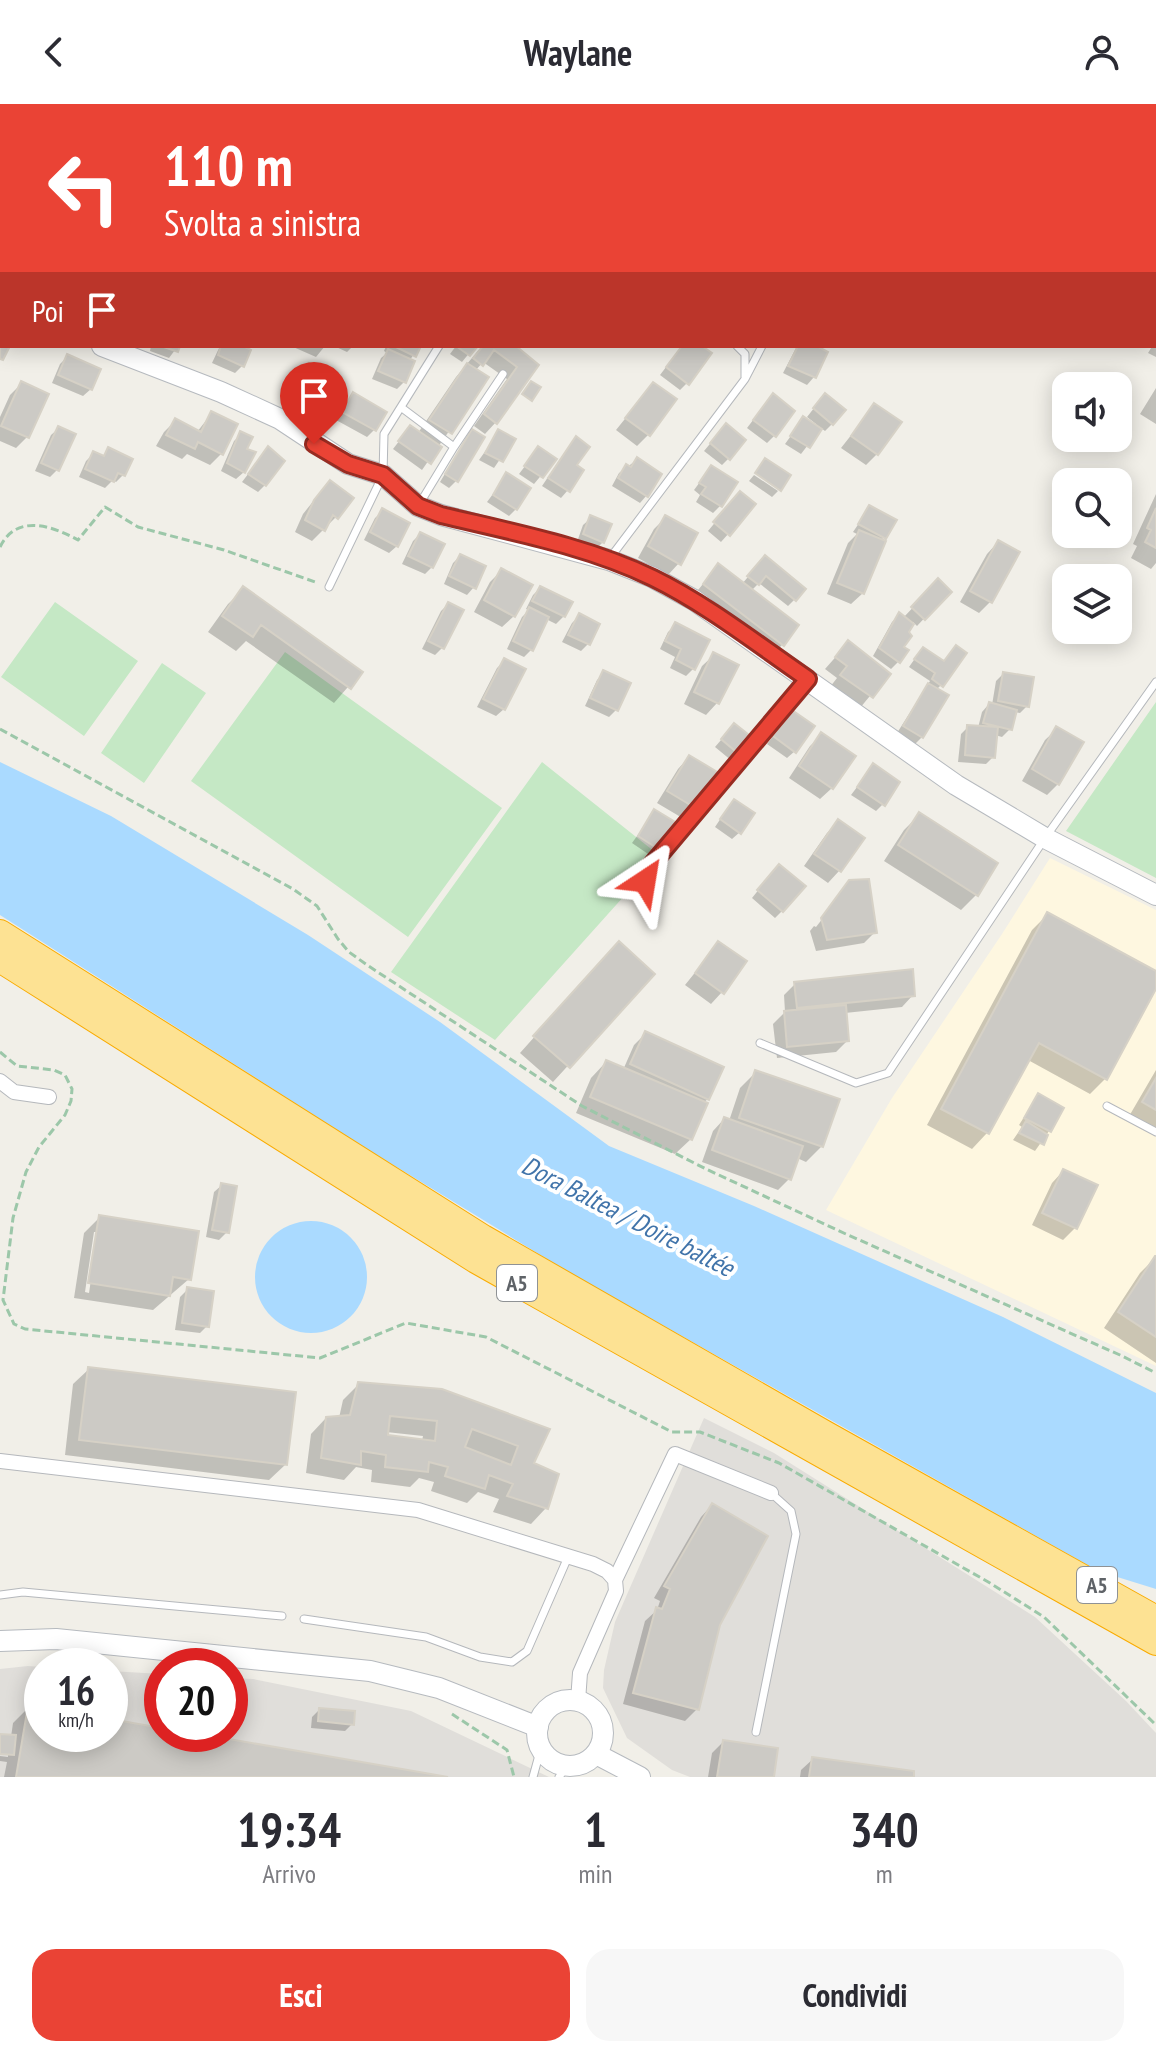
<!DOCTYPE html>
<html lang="it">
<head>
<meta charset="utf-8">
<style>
  :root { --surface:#fff; --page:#f7f7f7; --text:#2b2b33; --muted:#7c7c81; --accent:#ea4335 }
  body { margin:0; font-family:"PT Sans Narrow",sans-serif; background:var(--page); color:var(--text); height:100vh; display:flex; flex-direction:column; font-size:30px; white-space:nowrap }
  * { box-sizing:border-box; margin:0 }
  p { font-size:26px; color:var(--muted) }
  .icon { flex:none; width:44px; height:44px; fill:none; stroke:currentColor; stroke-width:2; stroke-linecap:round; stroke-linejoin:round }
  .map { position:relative; height:1673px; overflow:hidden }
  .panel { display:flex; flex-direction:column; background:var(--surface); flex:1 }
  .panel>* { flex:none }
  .hud { position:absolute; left:0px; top:0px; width:1156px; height:244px; box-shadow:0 4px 20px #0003; background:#ea4335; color:#fff; overflow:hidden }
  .fabs { position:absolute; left:1052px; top:268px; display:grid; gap:16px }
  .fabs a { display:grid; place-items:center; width:80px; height:80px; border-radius:16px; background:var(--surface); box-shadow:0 4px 20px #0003; font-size:40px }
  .speed { position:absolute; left:24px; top:1544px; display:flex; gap:16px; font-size:40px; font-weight:700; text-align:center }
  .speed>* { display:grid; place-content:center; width:104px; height:104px; border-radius:50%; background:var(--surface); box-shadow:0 4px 20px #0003; line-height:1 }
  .speed small { font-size:20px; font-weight:400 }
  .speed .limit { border:12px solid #d22; background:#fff; color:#111 }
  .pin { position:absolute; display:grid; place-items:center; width:68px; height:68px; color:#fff; margin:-82px -34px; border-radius:50% 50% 50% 0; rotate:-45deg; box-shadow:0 0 8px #0007 }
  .pin .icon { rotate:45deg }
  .me { position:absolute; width:88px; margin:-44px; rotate:33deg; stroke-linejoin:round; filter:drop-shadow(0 0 6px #0008) }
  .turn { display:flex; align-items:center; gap:28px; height:168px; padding:0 32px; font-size:36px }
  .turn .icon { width:104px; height:104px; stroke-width:2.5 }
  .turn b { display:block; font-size:56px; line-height:68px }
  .then { display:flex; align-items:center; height:76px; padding:0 32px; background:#0003; gap:16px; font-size:30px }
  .eta { display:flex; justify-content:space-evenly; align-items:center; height:136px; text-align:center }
  .eta b { font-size:48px; font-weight:800; line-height:56px }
  .button { display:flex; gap:16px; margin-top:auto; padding:16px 32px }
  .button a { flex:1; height:92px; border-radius:24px; background:var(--accent); color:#fff; font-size:32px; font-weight:800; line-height:92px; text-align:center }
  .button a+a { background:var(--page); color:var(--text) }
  header { display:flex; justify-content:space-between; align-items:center; height:104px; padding:0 32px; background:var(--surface); font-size:36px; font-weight:800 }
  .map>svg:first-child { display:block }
  .commercial { fill:#fef7e0 }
  .industrial { fill:#e0deda }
  .green { fill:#c5e8c5 }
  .water { fill:#aadaff }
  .shadow { fill:#0003; fill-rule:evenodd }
  .building { fill:#cccac5; stroke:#d6d1c6; stroke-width:2; fill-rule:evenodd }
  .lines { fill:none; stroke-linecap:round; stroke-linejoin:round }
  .lane-casing { stroke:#b5b8bc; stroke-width:9 }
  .street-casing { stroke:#b5b8bc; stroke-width:16 }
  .secondary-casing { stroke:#b6babf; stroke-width:22 }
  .highway-casing { stroke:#f9ab00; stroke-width:28 }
  .path { stroke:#9cc7a9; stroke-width:3; stroke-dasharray:8 4; stroke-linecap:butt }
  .lane { stroke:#fff; stroke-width:7 }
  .street { stroke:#fff; stroke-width:14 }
  .secondary { stroke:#fff; stroke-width:20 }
  .highway { stroke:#fde293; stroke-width:26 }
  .route-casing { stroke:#982c22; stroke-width:20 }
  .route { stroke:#ea4335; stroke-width:14 }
  .labels { text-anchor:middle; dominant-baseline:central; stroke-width:8; stroke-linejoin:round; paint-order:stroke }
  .shield { fill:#fff; stroke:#8f9295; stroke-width:2 }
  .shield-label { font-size:22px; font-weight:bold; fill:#5f6368 }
  .water-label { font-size:26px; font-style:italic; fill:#4174aa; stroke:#fff }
</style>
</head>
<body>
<header><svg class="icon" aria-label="back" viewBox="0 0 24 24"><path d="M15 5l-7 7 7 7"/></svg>Waylane<svg class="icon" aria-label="person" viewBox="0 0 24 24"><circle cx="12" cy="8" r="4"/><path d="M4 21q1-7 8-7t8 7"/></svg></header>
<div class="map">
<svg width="1156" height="1673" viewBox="0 0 1156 1673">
  <rect width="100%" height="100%" fill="#f1efe8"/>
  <path class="commercial" d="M1050,754l106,52v456l-330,-156 66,-112 110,-164z"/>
  <path class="industrial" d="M704,1314l70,35 261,164 91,84 30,32v44h-466l-18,-7 -45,-32 -24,-50 1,-18 11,-48z
    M28,1562l14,1v67h68v-63l52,3v60h68v-56l23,1 158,32 138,66h-549v-108z"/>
  <path class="green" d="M55,498l83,59 -54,75 -83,-59z
    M285,548l217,156 -94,129 -217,-156z
    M162,559l44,30 -62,90 -43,-30z
    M1156,598v176l-90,-47z
    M542,658l118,94 -165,184 -104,-68z"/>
  <path class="water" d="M0,658l111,54 197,119 132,87 169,124 145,60 249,111 153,76v196l-58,-18 -533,-301 -193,-118 -372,-237z
    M255 1173a56 56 0 1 1 112 0a56 56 0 1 1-112 0Z"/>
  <path class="shadow" d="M0,216l2,26 5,1 -7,13z
    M1156,236v17l-8,-4z
    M151,242h27l-9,12 -19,-7z
    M220,242h18l4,20 -7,7 -23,-10z
    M291,242h34l-9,11z
    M334,242h19l-6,6z
    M386,242h33l-9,14 3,2 -9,20 -7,7 -25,-10 9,-21 6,-5 -3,-2z
    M456,242h19l-13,16 -12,-8z
    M482,242h30l24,19 -40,57 -11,12 -11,-8 33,-47 -24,-17 -8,9 11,7 -64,92 -29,-21 17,-22 8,6 38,-56z
    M682,242h17l-12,37 -7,7 -20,-15z
    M797,242h15l14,6 -12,25 -7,8 -24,-12z
    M67,253l24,32 -8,7 -31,-13 8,-19z
    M310,261l11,36 -7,7 -24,-13 12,-23z
    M22,279l5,54 -11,11 -16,-7v-24l10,-22z
    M653,280l-5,51 -11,11 -21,-16z
    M1156,284v36l-16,-10z
    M354,291l20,35 -7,7 -31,-17z
    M766,299l8,33 -7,7 -20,-15z
    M818,299l14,21 -7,7 -4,-3 -20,26 -16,-10 18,-25 11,7 2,-2 -9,-7z
    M875,301l2,49 -11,11 -25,-17z
    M212,309l9,41 -11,11 -23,-11 -5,5 -26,-13 8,-14 11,-11 22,11z
    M59,324l-2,42 -7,7 -15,-6 16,-36z
    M473,328l-17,49 -7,7 -9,-6 26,-43z
    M499,328l14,8 -19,28 -15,-8z
    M719,329l10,25 -7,7 -18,-14z
    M241,330l4,16 -1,22 -8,7 -15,-8 13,-30z
    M569,342l5,19 -6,25 -7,8 -19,-12z
    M268,344l-3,37 -7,7 -16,-10z
    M538,345l16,11 -20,24 -15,-10z
    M109,346l14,25 -7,7 -3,-2 -8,8 -26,-11 7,-16 7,-7 9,3z
    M638,355l9,36 -7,8 -28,-17 7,-13z
    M711,363l9,39 -7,7 -17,-11 4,-7 -6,-5z
    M507,371l9,34 -7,7 -22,-14z
    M754,371l24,16 -6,6 -23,-16z
    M319,390l17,23 -24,24 -17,-9 8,-18z
    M1156,390v69l-5,6 -20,-11 6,-12 -4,-2z
    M733,397l21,4 -33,37 -13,-11z
    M870,403l24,14 -13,20 -18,52 -12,11 -24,-10 21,-51 9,-9 -4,-2z
    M383,407l14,35 -8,7 -25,-13 11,-22z
    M666,413l13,46 -11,12 -30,-17 16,-29z
    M591,414l12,24 -7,7 -19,-7 6,-17z
    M420,430l12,33 -7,7 -23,-10 11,-23z
    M998,438l-7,59 -12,12 -19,-11 27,-48z
    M460,452l14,31 -7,8 -23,-11 9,-21z
    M758,461l37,34 -7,7 -29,-23 -8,8 31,54 -11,11 -78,-60 25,-30 24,18z
    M501,467l13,45 -12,11 -28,-15 16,-30z
    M938,477l11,11 -32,34 -4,-4 -7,10 -8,30 -7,7 -18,-13 19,-34 7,-7 4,3z
    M540,484l30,15 -6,13 -8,8 -10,-5 -15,31 -7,7 -17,-8 15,-32 7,-7 -3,-1 7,-14z
    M244,485l117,83 -27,31 -88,-62 -10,10 -28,-19 20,-28z
    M448,500l-6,44 -7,7 -13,-6 19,-38z
    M579,512l9,28 -7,7 -19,-9 10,-19z
    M676,521l17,44 -7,7 -16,-8 5,-11 -15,-8 8,-17z
    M848,539l40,31 -28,34 -30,-21 7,-9 -12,-9z
    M714,551l3,48 -11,12 -22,-11 18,-38z
    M916,553l27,6 -2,22 -5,5 -14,47 -7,7 -18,-11 33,-52 -21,-14z
    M504,557v48l-8,7 -19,-9 20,-39z
    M604,569l12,37 -7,7 -24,-11 12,-26z
    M1003,570l24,32 -7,7 -6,-1 -4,17 -8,8 -7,-2 -2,22 -7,7 -28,-2 3,-28 7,-7 10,1 4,-16 7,-8 3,1 4,-24z
    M792,608l3,39 -8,7 -20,-14z
    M1057,625l1,55 -11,11 -25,-14 23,-41z
    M727,629l12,21 -7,7 -17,-14z
    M822,631l10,53 -12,11 -31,-21 21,-32z
    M689,653l6,50 -11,12 -27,-16 21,-34z
    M873,662l10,38 -7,7 -25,-16z
    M727,705l13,23 -8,7 -17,-12z
    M655,707l3,37 -7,8 -19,-13z
    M919,711l57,80 -15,15 -77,-49 20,-31z
    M838,718l24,16 -23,33 -11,12 -24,-17 23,-33z
    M772,769l10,38 -7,7 -23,-20z
    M844,787l31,41 -11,11 -48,8 -6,-20 4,-5 2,1z
    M1047,811l109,58v12l-50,93 -16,16 -62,-34 -41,73 -15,16 -45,-24 105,-195z
    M718,840l4,48 -11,12 -26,-19z
    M604,855l48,15 -99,108 -33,-29z
    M795,880l118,11 -11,12 -57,6 2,28 -11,11 -59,6 -4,-34 12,-12 -1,-17z
    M645,930l63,65 -5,4 -12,36 -16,15 -99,-41 15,-35 15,-16 17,8 11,-25z
    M1156,966v64l-28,-16z
    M756,968l66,74 -16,16 -9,-4 -8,21 -11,11 -76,-28 11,-31 11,-12 5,2 11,-33z
    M1038,991l11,36 -14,20 -22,-11 9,-13 -3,-2z
    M1063,1067l32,15 -20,42 -12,12 -31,-15 20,-42z
    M222,1081l5,47 -8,8 -13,-3 8,-45z
    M99,1114l90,61 -36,31 -79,-12 10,-65zM94,1128h4l-9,61 -4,-1z
    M1155,1154l1,1v104l-52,-35 36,-55z
    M187,1186l20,36 -7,7 -25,-3 5,-33z
    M89,1265l196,96 -16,15 -204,-25 8,-71z
    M359,1280l188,46 -15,34 14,44 -15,16 -38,-12 6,-13 -21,-7 -11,11 -36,-12 3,-9 -15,-4 -9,9 -39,-5 1,-12 -16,-3 -12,13 -38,-7 5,-39 15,-16h13l4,-18zM386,1328l37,4 -1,5 -36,-4z
    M712,1401l7,120 -22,84 -12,12 -62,-17 22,-83 12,-11 3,-9 -6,-3 47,-81z
    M28,1604l14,2v24h68v-13l52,9v4h25l259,43h-442l3,-15 -7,-1v-5l8,1v-4l-8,-1v-16l11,1 2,-14z
    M319,1606l33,14 -7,7 -34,-3 1,-11z
    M723,1638l49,35h-64l4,-24z
    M813,1655l99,18h-112l1,-7z"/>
  <path class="building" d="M0,237l2,5h8l-7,14 -3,-1z
    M161,242h19l-2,6z
    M221,242h22l8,4 -7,17 -26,-12z
    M394,242h27l-5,11z
    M456,242h22l-8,10z
    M483,242h33l23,19 -42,59 -13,-10 33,-47 -23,-17 -11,16 -10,-8z
    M682,242h20l10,7 -23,32 -23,-18z
    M798,242h19l11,6 -12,26 -28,-12z
    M388,245l27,12 -9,22 -28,-12z
    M67,250l34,15 -9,21 -34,-15z
    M309,259l27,14 -13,25 -27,-14z
    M467,259l22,14 -37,57 -23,-14z
    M21,277l28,13 -20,44 -28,-12z
    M531,277l10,6 -9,14 -10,-7z
    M653,278l24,17 -27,37 -25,-18z
    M353,288l34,20 -11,19 -34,-19z
    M773,289l22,18 -19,26 -23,-17z
    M825,289l21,17 -13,15 -20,-17z
    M874,299l28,19 -24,33 -27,-19z
    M211,307l27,13 -15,31 -25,-13 -3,7 -29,-14 9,-17 26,14z
    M803,312l19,13 -12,19 -20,-12z
    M726,319l20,17 -16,20 -20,-17z
    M410,321l32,22 -11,17 -33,-23z
    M58,322l18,8 -17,37 -18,-8z
    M472,325l13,8 -27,45 -13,-8z
    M498,325l18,10 -13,23 -18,-9z
    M240,327l13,6 -6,12 9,3 -11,21 -18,-10z
    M576,332l14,11 -13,18 7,5 -14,22 -22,-14z
    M268,342l17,15 -19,25 -18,-12z
    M538,342l19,13 -14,19 -19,-12z
    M108,343l25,12 -8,17 -7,-3 -4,9 -29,-13 8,-18 11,5z
    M637,353l25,17 -14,23 -30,-19 8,-14 5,3z
    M765,354l26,17 -10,16 -26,-18z
    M711,361l27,17 -16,25 -21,-13 5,-7 -7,-4z
    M506,368l25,16 -14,22 -24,-15z
    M330,376l24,18 -16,21 -5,-4 -8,16 -20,-11 9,-20z
    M740,387l16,13 -26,32 -17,-14z
    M869,401l28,15 -11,19 -28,-15z
    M382,404l28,15 -12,24 -28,-15z
    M1156,404v40l-11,-6 6,-12 -4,-2z
    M590,411l22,9 -8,19 -21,-9z
    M665,411l33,18 -17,32 -33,-19z
    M859,426l27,11 -22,53 -27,-11z
    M420,428l25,12 -12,24 -25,-12z
    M998,436l22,12 -28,51 -22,-12z
    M460,450l26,12 -10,23 -27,-13z
    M765,451l41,34 -10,12 -30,-25 -7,9 -12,-9z
    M718,459l81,62 -15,21 -81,-62z
    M501,464l32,17 -18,32 -31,-17z
    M938,474l14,14 -27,28 -14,-13z
    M243,482l120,86 -12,17 -90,-64 -8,12 -31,-21z
    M540,482l33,16 -8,15 -33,-16z
    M448,498l16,8 -20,39 -16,-8z
    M529,503l20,10 -16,34 -20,-10z
    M899,508l15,12 -5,8 3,4 -8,11 5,3 -9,13 -21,-15z
    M579,509l21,11 -10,21 -22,-10z
    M675,518l35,18 -15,30 -19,-10 5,-11 -16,-8z
    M848,536l43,34 -18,24 -33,-23 7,-9 -12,-9z
    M956,541l11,8 -24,34 -11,-8 3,-6 -21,-14 9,-12 21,14z
    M713,548l26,13 -20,39 -25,-12z
    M504,554l22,11 -21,41 -22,-11z
    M603,566l28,13 -13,28 -28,-13z
    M1003,568l31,5 -5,30 -31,-6z
    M928,579l21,12 -26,43 -20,-12z
    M989,598l28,8 -5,20 -29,-7z
    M792,606l23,16 -19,27 -23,-17z
    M734,619l20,16 -14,16 -19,-16z
    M967,621l31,2 -3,31 -30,-3z
    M1056,622l28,16 -25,43 -27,-16z
    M821,628l35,24 -23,33 -34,-23z
    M689,651l30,18 -22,36 -30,-18z
    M873,659l27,19 -15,24 -28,-19z
    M734,695l21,14 -14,21 -21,-15z
    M654,705l23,14 -17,27 -22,-14z
    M919,708l79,51 -20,33 -80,-51z
    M838,715l27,19 -24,34 -27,-18z
    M779,760l27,22 -23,26 -26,-22z
    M869,775l8,54 -50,7 -6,-22 28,-38z
    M1047,808l109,59v18l-49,91 -68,-37 -50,91 -48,-25z
    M619,837l36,33 -85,94 -37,-32z
    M718,837l29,20 -23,33 -29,-21z
    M913,865l2,27 -118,12 -3,-26z
    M846,901l3,36 -62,6 -3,-36z
    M645,927l79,36 -15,33 -79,-36z
    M606,956l102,43 -16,37 -102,-43z
    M755,966l85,29 -17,48 -84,-29z
    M1156,974v32l-14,-8z
    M1038,989l26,15 -13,24 -27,-14z
    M724,1013l79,29 -12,34 -79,-30z
    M1026,1017l22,14 -4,10 -25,-12z
    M1063,1065l35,16 -21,44 -35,-16z
    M221,1079l16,3 -8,47 -17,-3z
    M99,1111l100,16 -8,49 -18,-3 -3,19 -82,-13z
    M1155,1152h1v81l-38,-25z
    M187,1183l27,4 -5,36 -27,-4z
    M88,1263l208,25 -9,73 -208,-25z
    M358,1278l84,7 108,40 -16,34 25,11 -11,35 -41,-13 6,-12 -24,-9 -4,14 -40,-13 3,-9 -19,-5 -1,10 -43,-5 1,-12 -25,-4v14l-40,-7 5,-41 24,-2zM390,1312l47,5 -2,20 -47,-6zM472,1325l46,17 -7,19 -46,-18z
    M712,1399l56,33 -48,89 -21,85 -66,-17 23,-86 6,2 8,-20 -6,-3z
    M28,1602l14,2v26h68v-15l52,9v6h38l248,43h-432z
    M319,1604l36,3 -1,14 -36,-4z
    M0,1630l16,1 -2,20 -14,-1z
    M723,1636l55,8 -4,29h-57z
    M812,1653l102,14v6h-105z"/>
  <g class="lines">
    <defs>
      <path id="lane" d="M0,142l2,-8
        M737,242l8,8v23
        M402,304l52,39 -34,56
        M454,343l49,-73
        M610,454l135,-179 17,-33
        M329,483l54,-112 1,-41 55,-88
        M645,777l3,-12 158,-188
        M760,939l96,40 32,-10 157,-235 111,-156
        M1107,1002l49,26
        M0,1491l23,-3 259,24
        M304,1515l122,18 54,20 32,5 15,-11 41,-94
        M756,1628l40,-198 -5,-23 -20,-18
        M533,1673l8,-29
        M559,1673l8,-11"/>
      <path id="street" d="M0,977l14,11 35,5
        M0,1357l418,49 175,54 14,7 8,9 60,-126 96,39
        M578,1597l2,-28 36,-82 -1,-11"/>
      <path id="secondary" d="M0,185l2,1
        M102,242l119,46 59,27 68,45 35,11 35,31 23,9 168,45 43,17 42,23 262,185 89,53 111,57
        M0,1537l56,-2 314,32 69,17 99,39
        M537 1629a33 33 0 1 1 66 0a33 33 0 1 1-66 0Z
        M596,1650l44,23"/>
      <path id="highway" d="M0,829l483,305 342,196 331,185
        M0,855l476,301 680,382"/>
    </defs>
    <use href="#lane" class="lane-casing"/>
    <use href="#street" class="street-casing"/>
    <use href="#secondary" class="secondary-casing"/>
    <use href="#highway" class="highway-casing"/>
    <path class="path" d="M0,443c16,-33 51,-22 78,-7l27,-33 33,20 86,23 94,33
      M0,625l293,160 24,17 21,33 11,13 18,13 215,141 124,63 142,66 272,120 36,18
      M0,948l17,14 37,4 11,5 7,14 -1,12 -6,14 -26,32 -13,25 -13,46 -10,82 11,24 11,5 295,29 86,-35 80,14 186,95h28l79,31 211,120 54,34 112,108
      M452,1610l55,36 7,27"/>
    <use href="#lane" class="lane"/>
    <use href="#street" class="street"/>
    <use href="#secondary" class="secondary"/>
    <use href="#highway" class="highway"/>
  </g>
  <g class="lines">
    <defs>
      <path id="route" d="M314,340l34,20 35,11 35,31 23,9c71,17 146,31 212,63 55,27 104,66 155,101l-160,190 -3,12"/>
    </defs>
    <use href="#route" class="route-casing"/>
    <use href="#route" class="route"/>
  </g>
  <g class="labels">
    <g class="shield">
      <rect x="497" y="1161" width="40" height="36" rx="6"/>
      <rect x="1077" y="1463" width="40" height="36" rx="6"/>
    </g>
    <g class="shield-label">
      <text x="517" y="1179">A5</text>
      <text x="1097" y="1481">A5</text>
    </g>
    <g class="water-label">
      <text transform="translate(628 1112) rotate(27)">Dora Baltea / Doire baltée</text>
    </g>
  </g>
</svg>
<div class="fabs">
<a><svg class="icon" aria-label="sound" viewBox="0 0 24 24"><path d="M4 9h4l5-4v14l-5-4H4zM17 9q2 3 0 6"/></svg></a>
<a><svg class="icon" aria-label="search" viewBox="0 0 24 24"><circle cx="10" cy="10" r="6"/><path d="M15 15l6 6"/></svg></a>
<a><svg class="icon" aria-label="layers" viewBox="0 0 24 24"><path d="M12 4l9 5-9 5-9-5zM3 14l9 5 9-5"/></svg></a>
</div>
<div class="speed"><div>16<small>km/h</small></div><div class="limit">20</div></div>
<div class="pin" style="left:314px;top:340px;background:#d93025"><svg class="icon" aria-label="arrive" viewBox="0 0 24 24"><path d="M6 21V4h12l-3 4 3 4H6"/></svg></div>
<svg class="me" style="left:645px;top:777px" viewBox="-20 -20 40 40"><path d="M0-17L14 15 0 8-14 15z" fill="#ea4335" stroke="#fff" stroke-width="4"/></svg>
<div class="hud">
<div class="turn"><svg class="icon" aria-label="left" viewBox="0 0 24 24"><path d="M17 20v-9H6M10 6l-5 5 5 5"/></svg><div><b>110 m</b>Svolta a sinistra</div></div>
<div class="then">Poi<svg class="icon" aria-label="arrive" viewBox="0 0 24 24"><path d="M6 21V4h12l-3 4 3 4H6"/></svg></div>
</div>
</div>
<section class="panel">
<div class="eta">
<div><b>19:34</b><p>Arrivo</p></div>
<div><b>1</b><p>min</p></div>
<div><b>340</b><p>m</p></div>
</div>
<div class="button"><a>Esci</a><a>Condividi</a></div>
</section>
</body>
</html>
